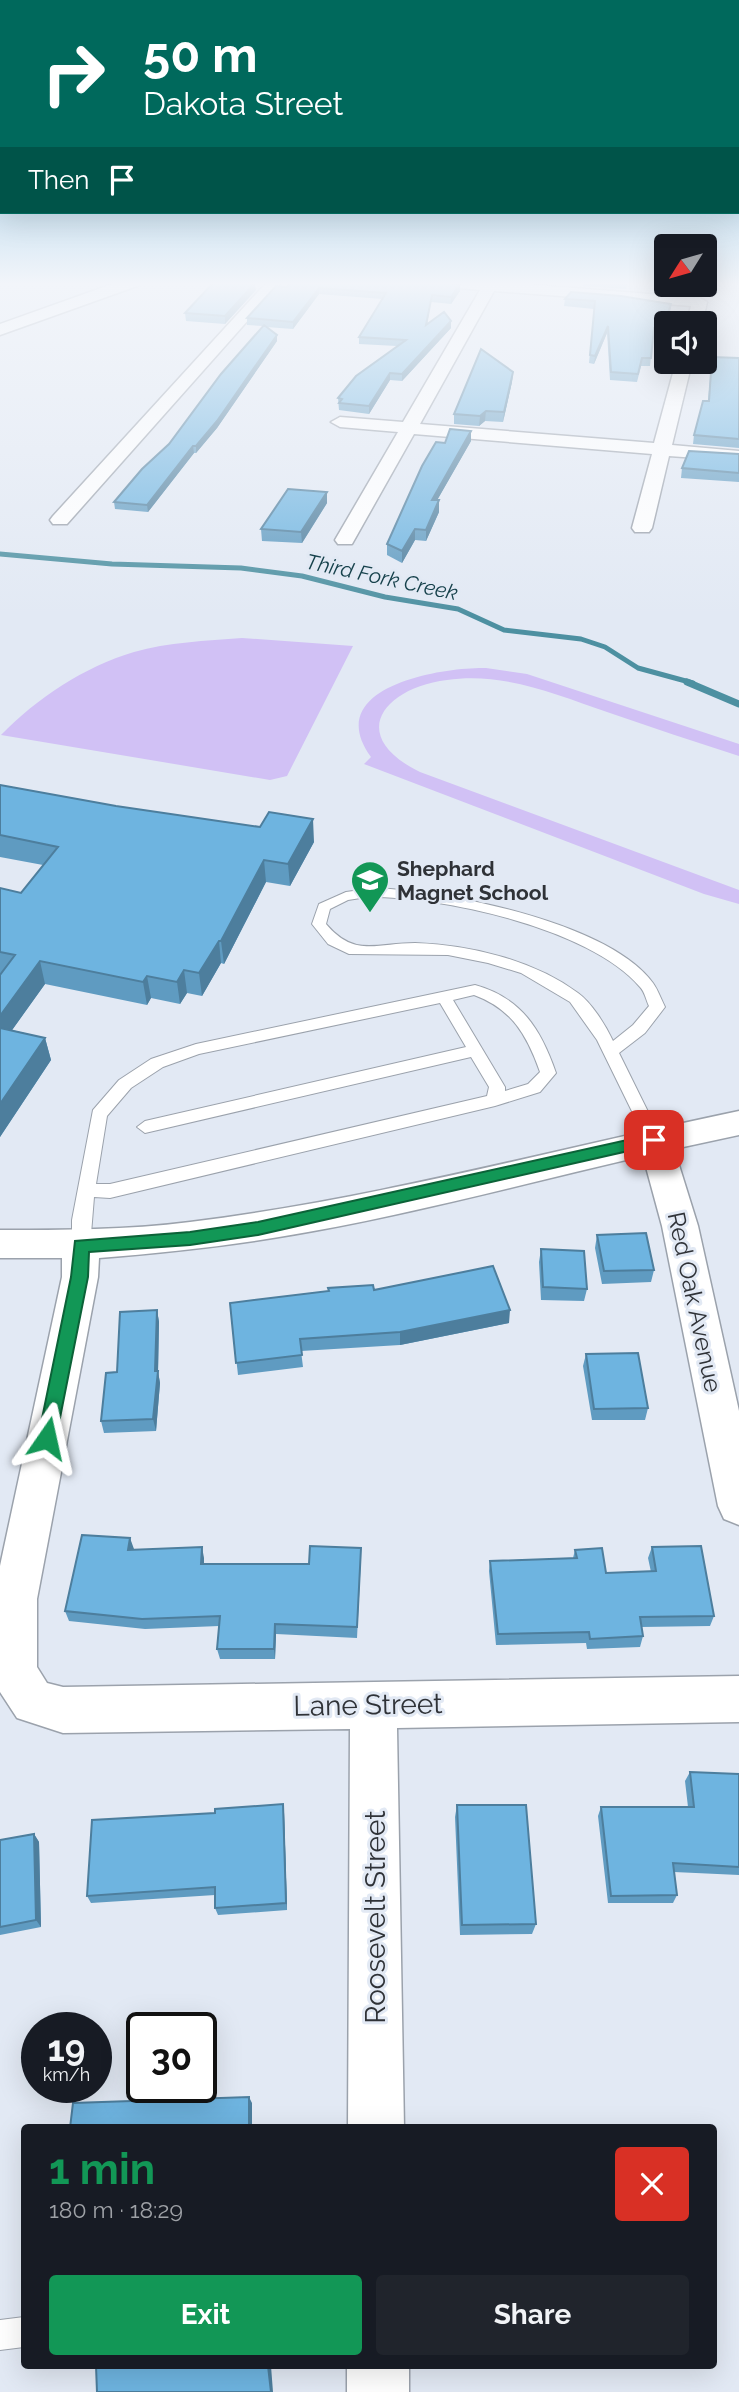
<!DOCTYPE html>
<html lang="en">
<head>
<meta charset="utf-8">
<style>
  :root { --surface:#171b24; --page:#20242c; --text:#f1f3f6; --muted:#9ea1a6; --accent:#129756 }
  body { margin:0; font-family:Raleway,sans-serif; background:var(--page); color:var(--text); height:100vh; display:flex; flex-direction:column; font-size:26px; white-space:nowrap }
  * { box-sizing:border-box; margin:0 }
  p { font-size:23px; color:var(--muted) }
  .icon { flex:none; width:38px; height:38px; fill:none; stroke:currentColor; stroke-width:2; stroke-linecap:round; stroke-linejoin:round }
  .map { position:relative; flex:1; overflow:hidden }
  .side { position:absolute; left:21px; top:2124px; width:696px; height:245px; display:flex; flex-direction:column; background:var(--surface); border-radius:7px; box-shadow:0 7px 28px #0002 }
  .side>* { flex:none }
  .top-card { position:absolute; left:0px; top:0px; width:740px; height:214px; box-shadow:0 7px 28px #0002; background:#00695c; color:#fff; overflow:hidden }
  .needle { width:46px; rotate:233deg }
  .tools { position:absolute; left:654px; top:234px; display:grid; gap:14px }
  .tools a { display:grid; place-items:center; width:63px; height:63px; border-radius:7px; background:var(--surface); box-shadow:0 7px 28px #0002; font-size:35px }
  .speed { position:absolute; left:21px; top:2012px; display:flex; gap:14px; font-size:35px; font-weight:700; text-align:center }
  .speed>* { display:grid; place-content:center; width:91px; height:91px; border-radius:50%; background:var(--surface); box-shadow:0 7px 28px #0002; line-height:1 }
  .speed small { font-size:18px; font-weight:400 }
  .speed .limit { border:4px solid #111; border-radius:10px; background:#fff; color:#111 }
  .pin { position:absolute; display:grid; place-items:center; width:60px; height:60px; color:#fff; margin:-30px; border-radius:14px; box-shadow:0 4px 10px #0006 }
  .me { position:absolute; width:77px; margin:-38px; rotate:11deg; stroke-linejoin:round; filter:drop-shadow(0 0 5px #0008) }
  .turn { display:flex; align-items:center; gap:24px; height:147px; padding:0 28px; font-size:32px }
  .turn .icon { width:91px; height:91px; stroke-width:2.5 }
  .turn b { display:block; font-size:49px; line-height:60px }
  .then { display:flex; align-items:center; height:66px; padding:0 28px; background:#0003; gap:14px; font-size:26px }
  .round { display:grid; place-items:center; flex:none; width:74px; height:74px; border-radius:7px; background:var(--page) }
  .headline { display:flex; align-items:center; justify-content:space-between; height:119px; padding:0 28px }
  h1 { font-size:42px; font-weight:700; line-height:52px; color:var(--accent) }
  .button { display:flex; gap:14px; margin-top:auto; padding:14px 28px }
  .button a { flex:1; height:80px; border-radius:7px; background:var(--accent); color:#fff; font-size:28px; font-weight:700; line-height:80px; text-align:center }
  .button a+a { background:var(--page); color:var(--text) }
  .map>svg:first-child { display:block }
  .green { fill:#d1c1f5 }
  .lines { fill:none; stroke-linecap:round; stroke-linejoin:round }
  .stream-far1 { stroke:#4d90a1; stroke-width:5 }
  .stream { stroke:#4d90a1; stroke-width:7 }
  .lane-casing { stroke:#9ba2ac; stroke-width:2 }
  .street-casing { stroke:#9ba2ac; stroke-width:3 }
  .primary-casing { stroke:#9ba2ac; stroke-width:3 }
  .lane { fill:#fff; fill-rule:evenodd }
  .street { fill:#fff; fill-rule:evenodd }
  .primary { fill:#fff; fill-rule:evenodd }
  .wall { fill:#5f9bc1 }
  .shaded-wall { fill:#4d7e9d }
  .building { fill:#6eb4e0; stroke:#4d7e9d; stroke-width:2 }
  .route { fill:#129756; stroke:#0c6238; stroke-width:2 }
  .labels { text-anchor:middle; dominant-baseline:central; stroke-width:6; stroke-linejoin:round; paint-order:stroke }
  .far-water-label { font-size:21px; font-style:italic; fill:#17424c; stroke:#e2e9f4 }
  .far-poi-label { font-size:21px; font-weight:bold; fill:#2f3237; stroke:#e2e9f4; text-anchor:start }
  .street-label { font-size:24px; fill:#2f3237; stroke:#e2e9f4 }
  .near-street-label { font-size:28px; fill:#2f3237; stroke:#e2e9f4 }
</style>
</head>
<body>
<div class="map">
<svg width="739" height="2392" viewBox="0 0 739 2392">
  <rect width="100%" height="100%" fill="#e2e9f4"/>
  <path class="green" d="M242,638l111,8 -66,130 -17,4 -269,-45c36,-37 83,-68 133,-83 34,-10 72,-11 108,-14z
    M486,668l41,6 212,70v12c-44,-14 -88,-29 -132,-44 -52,-18 -103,-40 -160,-32 -64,8 -101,56 -27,92l319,118v14l-35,-10 -340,-130 7,-7c-51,-70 70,-90 115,-89z"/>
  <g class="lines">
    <path class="stream-far1" d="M0,554l112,10 129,4 61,8 83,21 73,12 46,21 77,9 24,8 33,21 55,15"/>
    <path class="stream" d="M687,682l52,22"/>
    <defs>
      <path id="lane" d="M375,888c72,3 233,34 278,95 5,7 8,16 12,24l-20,26 -26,20 43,87 -2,4h-12l-51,-104 -27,-38 -49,-29 -33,-10 -40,-8 -99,-1 -21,-10 -16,-20 7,-20 27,-12zM367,897c74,-1 223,31 273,90 5,5 6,13 9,19l-16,19 -20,16c-7,-15 -21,-38 -35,-48 -45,-33 -107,-48 -163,-50 -39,0 -60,15 -89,-19l4,-15 18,-9z
        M475,985c47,13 66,45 81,88l-16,19 -45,14 -385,92 -16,-1 -4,49 -3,5h-12l-3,-5v-26l21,-110 26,-30 32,-21 45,-15zM474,995c38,14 53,40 66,77l-12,12 -23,7v-4l-52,-87zM440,1003l26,44 -321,74 -8,6 8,6 326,-76 18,30 -2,9 -377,88h-14l11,-68 24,-28 32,-21 36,-13z
        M24,2317v30l-24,3v-30z"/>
      <path id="street" d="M267,282h15l-215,242h-14l-3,-4 3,-4z
        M431,282h68l201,16 7,4 -5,22h-16l5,-18 -197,-15 -74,133 234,19 22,-81h16l-20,83 67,6v10l-70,-5 -17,72 -3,4h-14l-3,-4 20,-74 -238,-20 -62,110h-14l-3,-4 63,-108 -58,-5 -9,-5 9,-5 63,5 77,-132 -42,-4z
        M739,1111v24l-65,14 24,77 41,185v114l-15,-6 -6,-13 -56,-280 -19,-70c-121,28 -242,61 -364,81 -60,10 -120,16 -180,21l-1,19 -61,322v68l10,16 16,4 676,-11v46l-342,6 7,400h-56l2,-399 -287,4 -46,-15 -17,-26v-126l62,-289v-19h-62v-28c63,0 127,0 190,-8 186,-23 366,-73 549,-111z
        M347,2366h62v26h-62z"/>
      <path id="primary" d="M118,282h24l-2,3 -140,50v-11z"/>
    </defs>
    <use href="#lane" class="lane-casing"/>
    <use href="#street" class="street-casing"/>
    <use href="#primary" class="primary-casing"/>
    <use href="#lane" class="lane"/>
    <use href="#street" class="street"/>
    <use href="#primary" class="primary"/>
  </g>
  <path class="wall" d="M584,282h45l-3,7 -43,-3z
    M287,287l173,4 -9,13 -20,-2 -4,22 24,-3v7l-49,53 -12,-1 -21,34 -30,-4 -1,-12 59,-52 -38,-2v-7l23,-38 -63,-5 -26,35 -27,-2 11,14 -60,87 -21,25h-2l-46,59 -33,-3 -1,-7 55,-58 94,-118 -16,-1v-7z
    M256,290l-31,34 -39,-3 -1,-8z
    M565,299l106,5 -1,8 -8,24h-9l-3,30h-9l-4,16 -27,-2 -3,-47 -13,31 -5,-1 5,-54 -30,-3z
    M712,357l27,1v90l-46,-4 1,-9 14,-34z
    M513,372l-1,10 -9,40 -18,-1 -6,5 -25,-2v-10z
    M471,441l-34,59 2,12 -13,29 -11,-1 -13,23 -15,-8v-11l58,-101z
    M739,454v28l-58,-4 1,-10z
    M327,492v11l-25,40 -40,-2 -1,-12z
    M0,785l314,57 -24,44 -24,-4 -42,82 -3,-1 -19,33 -15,-3 -7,11 -29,-6 -4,7 -102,-21 -33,46 33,8 6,22 -51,77 1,-163 -1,-1v-85l21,5 22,-28 -43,-8z
    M597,1235l57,35 -3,12 -49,2 -7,-36z
    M541,1249l46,40 -3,12 -43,-1 -2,-38z
    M374,1290l135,33 -109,22 -99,6 2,16 -65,8 -8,-72z
    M157,1310l2,12 -1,49 2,12 -4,48 -52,2 -3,-12 16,-49z
    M586,1354l62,54 -3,12h-53l-9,-54z
    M130,1538l3,12 69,-3 2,17h105l52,-6 -4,80 -81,-4 -1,25h-55l-3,-10 2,-23 -74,3 -76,-8 -4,-10z
    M652,1547l62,69 -4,10 -69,1 2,9 -3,11 -53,2 -1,-6 -90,2 -7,-74 1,-10 83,-3 2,-8 31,23 45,-1 -3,-14z
    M690,1772l49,2v101l-65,-3 3,23 -4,8h-65l-10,-87 3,-9h87l-3,-26z
    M457,1805l79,119 -4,10 -72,1 -5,-118z
    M284,1812l3,98 -69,5 -3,-7v-13l-124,8 -4,-7 128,-83z
    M34,1834l5,8 2,85 -41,8v-95z"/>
  <path class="shaded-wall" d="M255,283l1,7 -31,34v-8z
    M460,284v7l-9,13v-7z
    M319,288v6l-26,35v-7z
    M671,304l-1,8 -8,24 1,-8z
    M451,321v7l-49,53v-7z
    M608,326l-1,7 -13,31 1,-8z
    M277,335v6l-60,87 -21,25v-7z
    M513,372l-1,10 -9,40 1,-10z
    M390,373v7l-21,34v-8z
    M486,411l-1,10 -6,5 1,-10z
    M471,431v10l-40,70 1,-11z
    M193,446l1,7 -46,59 -1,-7z
    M327,492v11l-25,40 -1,-11z
    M439,500v12l-13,29v-11z
    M415,529v11l-13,23v-12z
    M313,819l1,23 -24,44 -2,-22z
    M264,860l2,22 -42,82 -3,-23z
    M219,941l2,22 -19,33 -3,-23z
    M40,961l5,23 -45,63v-31z
    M184,970l3,23 -7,11 -3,-22z
    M147,976l4,22 -4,7 -4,-23z
    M45,1038l6,22 -51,77v-33z
    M157,1310l2,12 -1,50 2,11 -4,48 -3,-12z
    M510,1310l-1,13 -109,22v-13z
    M130,1538l4,11 -3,12 -3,-11z
    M202,1547l2,11v16l-3,-10z
    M275,1624l1,10 -1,25 -1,-10z
    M283,1804l1,8 3,98 -1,-7z
    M34,1834l5,8 2,85 -5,-7z
    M249,2097l3,6v25h-3z
    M268,2366h3l2,26h-2z"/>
  <path class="building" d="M214,282l41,1 -30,33 -40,-3z
    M291,282h149l20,2 -9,13 -19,-2 -6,30 18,-13 7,9 -49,53 -12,-1 -21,33 -30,-3 3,-4 -4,-1 18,-22 50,-36 -47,-3 27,-44 -67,-5 -26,34 -46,-4 29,-32 11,1z
    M571,292l50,4 50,8 -8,24h-9l-3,30h-9l-4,16 -27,-2 -3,-46 -13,30 -5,-1 5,-54 -30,-2z
    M264,325l13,10 -60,86 -21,25h-3l-46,59 -33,-3 28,-33 27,-25 52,-70z
    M481,349l32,23 -9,40 -18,-1 -6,5 -26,-2z
    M712,357l27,1v81l-45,-4 9,-34h6z
    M450,429l21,2 -39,69h7l-13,30 -11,-1 -13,22 -15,-7 35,-78 14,-24 9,1z
    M689,451l50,3v19l-57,-5z
    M288,489l39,3 -26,40 -40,-3z
    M0,785l116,21 144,21 9,-15 44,7 -25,45 -24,-4 -43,81h-2l-20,32 -15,-3 -7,12 -30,-6 -4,6 -103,-21 -40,55v-41l15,-20 -15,-3v-64l21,5 37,-46 -58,-12z
    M0,1028l45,10 -45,66z
    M646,1233l8,37 -50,1 -7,-36z
    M541,1249l43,2 3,38 -44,-2z
    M493,1266l17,44 -110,22 -100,7 2,16 -66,8 -6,-60 99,-12 -1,-3 45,-3 1,5z
    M157,1310l-2,61h3l-5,48 -52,2 5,-48 11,-1 3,-60z
    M638,1353l10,55 -54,1 -8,-55z
    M82,1535l48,3 -2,12 74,-3 -1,17h108l1,-18 51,2 -4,79 -82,-3 -1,25h-57l3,-33 -78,3 -77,-8z
    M701,1546l13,70 -74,1 3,19 -53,3 -1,-7 -91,2 -8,-73 87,-3 -2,-8 27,-2 4,25 50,-2 -4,-24z
    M690,1772l49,2v93l-66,-4 4,32 -66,1 -10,-89h93z
    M283,1804l3,99 -71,5v-21l-128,9 5,-76 123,-7v-4z
    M457,1805h69l10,119 -74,1z
    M34,1834l2,86 -36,7v-87z
    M249,2097v31h-179l3,-25z
    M96,2366h172l3,26h-174z"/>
  <linearGradient id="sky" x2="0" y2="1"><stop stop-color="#6fb6de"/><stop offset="0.46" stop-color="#f2f5fa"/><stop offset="1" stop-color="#f2f5fa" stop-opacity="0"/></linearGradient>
  <rect width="739" height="617" fill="url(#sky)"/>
  <path class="route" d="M654,1134l5,2 3,4 -3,4 -401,91 -68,10 -101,7 -1,25 -32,161 -2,5 -7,3 -6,-3 -3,-5 33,-161 4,-36 115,-9 68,-10z"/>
  <defs>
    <symbol id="school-pin" viewBox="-11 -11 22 30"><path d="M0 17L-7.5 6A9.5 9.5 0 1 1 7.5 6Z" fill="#129756" stroke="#e2e9f4"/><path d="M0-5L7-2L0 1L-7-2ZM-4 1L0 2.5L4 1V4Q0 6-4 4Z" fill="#fff"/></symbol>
  </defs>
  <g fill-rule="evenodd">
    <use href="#school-pin" x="348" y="858" width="44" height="60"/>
  </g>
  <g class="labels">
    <g class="far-water-label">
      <text transform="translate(382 577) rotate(12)">Third Fork Creek</text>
    </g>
    <g class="far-poi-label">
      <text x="397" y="868">Shephard<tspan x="397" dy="24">Magnet School</tspan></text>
    </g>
    <g class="street-label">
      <text transform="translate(695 1302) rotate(78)">Red Oak Avenue</text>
    </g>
    <g class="near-street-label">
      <text transform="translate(368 1705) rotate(-1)">Lane Street</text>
      <text transform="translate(375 1917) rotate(-90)">Roosevelt Street</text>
    </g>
  </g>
</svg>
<div class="tools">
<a><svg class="needle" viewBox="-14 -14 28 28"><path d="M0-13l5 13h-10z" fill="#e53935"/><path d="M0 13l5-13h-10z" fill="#9ea1a6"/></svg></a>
<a><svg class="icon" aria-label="sound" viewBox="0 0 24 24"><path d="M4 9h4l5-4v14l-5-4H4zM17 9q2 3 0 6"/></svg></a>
</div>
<div class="speed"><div>19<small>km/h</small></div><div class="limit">30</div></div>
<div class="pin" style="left:654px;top:1140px;background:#d93025"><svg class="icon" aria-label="arrive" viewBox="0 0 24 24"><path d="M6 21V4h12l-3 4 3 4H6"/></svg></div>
<svg class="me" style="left:47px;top:1438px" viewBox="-20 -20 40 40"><path d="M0-17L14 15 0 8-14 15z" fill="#129756" stroke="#fff" stroke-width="4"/></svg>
<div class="top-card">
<div class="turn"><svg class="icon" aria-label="right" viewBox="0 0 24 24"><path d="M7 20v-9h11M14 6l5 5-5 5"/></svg><div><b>50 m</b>Dakota Street</div></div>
<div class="then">Then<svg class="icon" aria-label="arrive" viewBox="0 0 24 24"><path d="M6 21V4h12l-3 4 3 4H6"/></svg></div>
</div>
<section class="side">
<div class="headline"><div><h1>1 min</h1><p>180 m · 18:29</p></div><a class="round" style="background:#d93025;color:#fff"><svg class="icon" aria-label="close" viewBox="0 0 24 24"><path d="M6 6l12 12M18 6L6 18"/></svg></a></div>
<div class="button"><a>Exit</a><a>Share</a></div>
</section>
</div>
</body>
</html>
